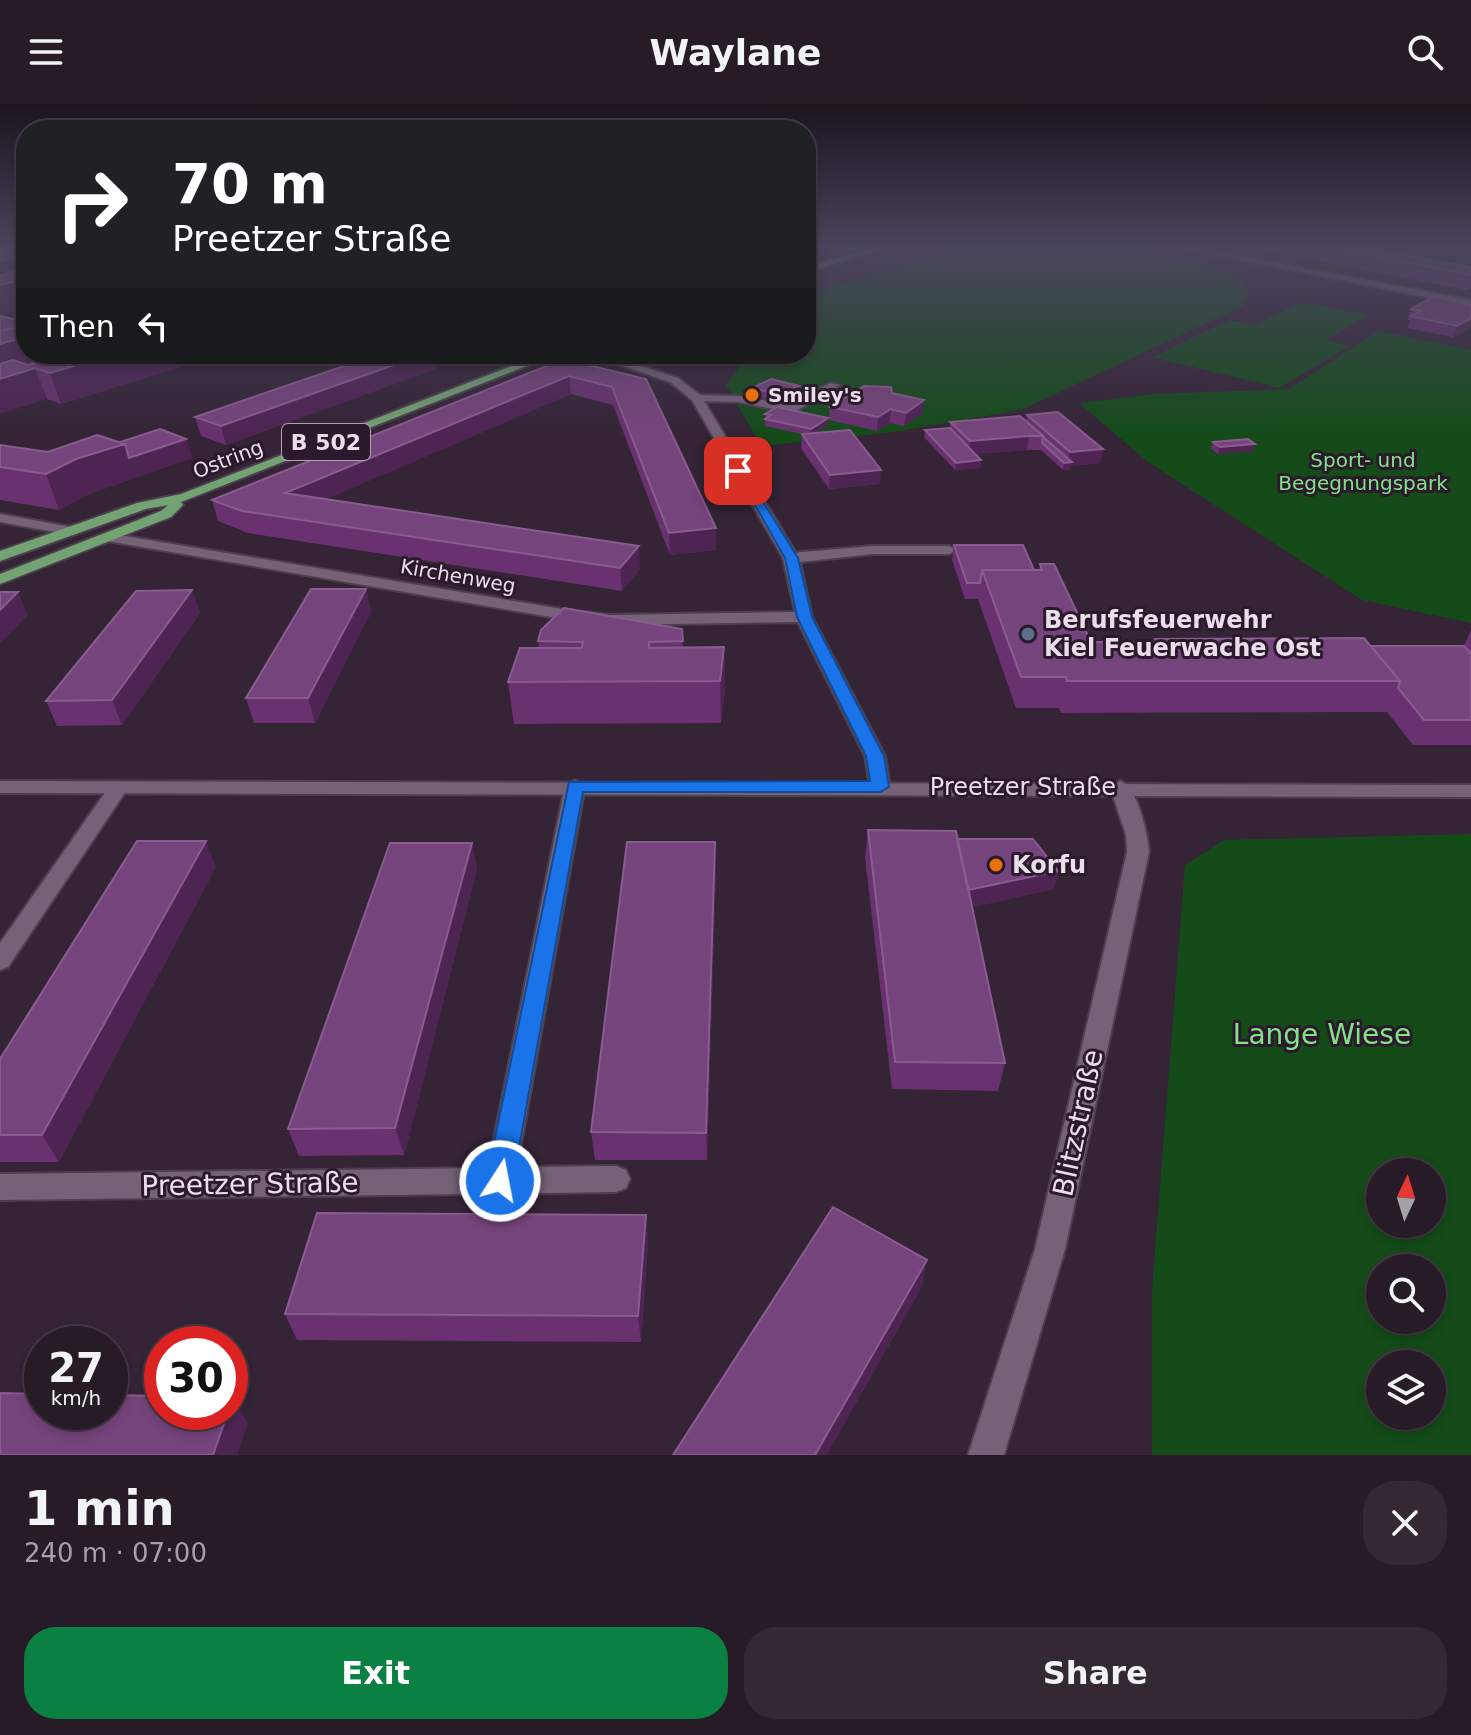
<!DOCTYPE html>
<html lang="en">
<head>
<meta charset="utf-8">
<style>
  :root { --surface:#271b28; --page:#332834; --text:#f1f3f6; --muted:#a4a1a8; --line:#433945; --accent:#0b8043 }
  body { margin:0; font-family:"DejaVu Sans",sans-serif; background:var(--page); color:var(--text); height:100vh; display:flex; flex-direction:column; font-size:30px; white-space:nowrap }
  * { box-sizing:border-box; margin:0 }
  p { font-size:26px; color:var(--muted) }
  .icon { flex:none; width:44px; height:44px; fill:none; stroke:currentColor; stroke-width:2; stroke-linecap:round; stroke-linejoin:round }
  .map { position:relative; height:1351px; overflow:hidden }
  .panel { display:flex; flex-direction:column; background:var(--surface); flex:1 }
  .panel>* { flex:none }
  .top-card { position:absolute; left:16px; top:16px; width:800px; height:244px; border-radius:32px; box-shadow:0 4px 12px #0003,0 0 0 2px var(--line); background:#202124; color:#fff; overflow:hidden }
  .needle { width:52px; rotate:4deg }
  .tools { position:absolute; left:1366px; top:1054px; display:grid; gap:16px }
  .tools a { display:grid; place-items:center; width:80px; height:80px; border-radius:50%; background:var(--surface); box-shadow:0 4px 12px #0003,0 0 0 2px var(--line); font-size:40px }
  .speed { position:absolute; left:24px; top:1222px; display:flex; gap:16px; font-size:40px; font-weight:700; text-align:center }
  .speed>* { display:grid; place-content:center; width:104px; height:104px; border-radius:50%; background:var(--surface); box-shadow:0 4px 12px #0003,0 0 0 2px var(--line); line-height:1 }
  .speed small { font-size:20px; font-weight:400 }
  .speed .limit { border:12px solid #d22; background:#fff; color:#111 }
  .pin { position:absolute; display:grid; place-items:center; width:68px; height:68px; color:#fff; margin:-34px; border-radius:16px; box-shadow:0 4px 12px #0006 }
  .me { position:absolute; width:88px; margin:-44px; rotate:11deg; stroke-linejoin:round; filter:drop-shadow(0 0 6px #0008) }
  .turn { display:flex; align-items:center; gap:28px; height:168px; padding:0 24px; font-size:36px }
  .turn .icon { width:104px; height:104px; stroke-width:2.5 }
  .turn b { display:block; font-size:56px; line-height:68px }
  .then { display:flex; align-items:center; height:76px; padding:0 24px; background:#0003; gap:16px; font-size:30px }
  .round { display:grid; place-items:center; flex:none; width:84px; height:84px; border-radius:32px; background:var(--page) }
  .overview { display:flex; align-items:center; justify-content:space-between; height:136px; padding:0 24px }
  h1 { font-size:48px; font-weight:800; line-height:60px }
  .primary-button { display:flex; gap:16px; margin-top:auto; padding:16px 24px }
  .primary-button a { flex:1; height:92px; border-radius:32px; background:var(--accent); color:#fff; font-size:32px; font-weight:800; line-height:92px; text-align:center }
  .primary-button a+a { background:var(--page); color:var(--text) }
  header { display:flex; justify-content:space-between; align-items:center; height:104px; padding:0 24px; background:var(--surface); font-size:36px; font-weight:800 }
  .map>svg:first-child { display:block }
  .green { fill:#144b19; fill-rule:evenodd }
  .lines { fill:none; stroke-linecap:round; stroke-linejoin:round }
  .service-casing { stroke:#4c3f4e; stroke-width:4 }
  .minor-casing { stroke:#4c3f4e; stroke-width:4 }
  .tertiary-casing { stroke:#4c3f4e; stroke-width:4 }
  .primary-casing { stroke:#4c3f4e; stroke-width:4 }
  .service { fill:#756277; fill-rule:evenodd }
  .minor { fill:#756277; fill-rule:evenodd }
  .tertiary { fill:#756277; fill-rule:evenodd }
  .primary { fill:#74a373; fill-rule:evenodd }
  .wall { fill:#69316f }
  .shaded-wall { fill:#4e2453 }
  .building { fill:#76447c; stroke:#885c8e; stroke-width:2 }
  .route { fill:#1a73e8; stroke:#114b97; stroke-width:2 }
  .food-dot { fill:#e8710a; stroke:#2a1a2c; stroke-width:3 }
  .service-dot { fill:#5c6f8a; stroke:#2a1a2c; stroke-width:3 }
  .labels { text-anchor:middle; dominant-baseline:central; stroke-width:6; stroke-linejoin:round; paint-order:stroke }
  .far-poi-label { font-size:20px; font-weight:bold; fill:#e9deea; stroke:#2a1a2c; text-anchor:start }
  .far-street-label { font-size:20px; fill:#e9deea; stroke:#2a1a2c }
  .far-park-label { font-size:20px; fill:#83e286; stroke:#2a1a2c }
  .shield { fill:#2a1a2c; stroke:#b0a3b1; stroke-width:2 }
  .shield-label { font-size:22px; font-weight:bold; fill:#e9deea }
  .poi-label { font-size:24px; font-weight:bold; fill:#e9deea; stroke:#2a1a2c; text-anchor:start }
  .street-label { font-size:24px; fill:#e9deea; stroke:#2a1a2c }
  .near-park-label { font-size:28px; fill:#83e286; stroke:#2a1a2c }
  .near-street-label { font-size:28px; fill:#e9deea; stroke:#2a1a2c }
</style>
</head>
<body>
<header><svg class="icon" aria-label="menu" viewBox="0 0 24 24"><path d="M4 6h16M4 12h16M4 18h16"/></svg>Waylane<svg class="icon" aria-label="search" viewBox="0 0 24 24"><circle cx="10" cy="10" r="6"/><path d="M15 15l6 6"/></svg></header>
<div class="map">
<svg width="1471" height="1351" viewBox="0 0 1471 1351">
  <rect width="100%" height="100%" fill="#342436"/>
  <path class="green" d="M1041,142c45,2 186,6 209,46l-7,14 -222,104 -127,22 -133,14 -35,-61 13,-17 -19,-14h86v-60l154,-44z
    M1301,198l68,13 -43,25 24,6 -71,42 -127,-31 78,-37 25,5z
    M1378,227l93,19v273l-109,-23 -214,-138 -69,-59 76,-9 134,-5z
    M1471,730v621h-319v-166l33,-424 39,-25zM1380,1068h52v52h-52zM1380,1164h52v52h-52zM1380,1260h52v52h-52z"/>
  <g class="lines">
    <defs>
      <path id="service" d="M830,279l10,2 -47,28 -55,-11 -41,-1 -6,-3 6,-3 41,1 53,9z
        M873,442h76l7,4 -7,4h-76l-82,9 -8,-5 8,-5z"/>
      <path id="minor" d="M1171,142h16l284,54v6z
        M589,250h16l73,24 23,18 98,162 13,59 73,139 5,31 -3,4 -7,2 -10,-6 -5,-31 -67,-134 -188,3 -36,-4 -467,-80 -7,-4 7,-4 467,78 36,4 185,-3 -12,-54 -91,-158 -22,-18z
        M0,410l71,13 7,4 -7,4 -71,-13z
        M575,676l10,6 -68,381 99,-1 10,4 4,9 -4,9 -10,4 -616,8v-26l488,-6 77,-382z
        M1120,677c17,4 28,54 29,71l-84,397 -61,206h-36l67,-206 92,-397 -1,-17 -16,-48z
        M118,678l10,6 -120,179 -8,3v-27l111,-159z"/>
      <path id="tertiary" d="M0,677l1471,4v12l-1471,-4z"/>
      <path id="primary" d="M878,142h12l-84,27v-6z
        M542,250h15l-376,148 2,3 -12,12 -171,67v-10l161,-63 7,-6 -22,4 -146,52v-10l137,-48 44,-9z"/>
    </defs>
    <use href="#service" class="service-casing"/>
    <use href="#minor" class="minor-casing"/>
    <use href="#tertiary" class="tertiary-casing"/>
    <use href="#primary" class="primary-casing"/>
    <use href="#service" class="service"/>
    <use href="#minor" class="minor"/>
    <use href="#tertiary" class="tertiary"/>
    <use href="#primary" class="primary"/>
  </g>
  <path class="wall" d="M0,142h26l-26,69z
    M1241,142h115l115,21v21l-4,2z
    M1451,142h20v3z
    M1471,201v22l-18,10 -46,-9 3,-7 -3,-1 4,-11z
    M26,250h195l-160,50 -14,-5z
    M379,250h80l-14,6 -8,-2 1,10 -212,77 -25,-9 -6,-19z
    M599,259v4l117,183 -46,5 -57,-150 -42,-11 -245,105 314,70 -18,22 -374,-58 -30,-12 -6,-21z
    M799,282v6l-23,9 -24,-6v-7z
    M892,289l31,20 -19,13 -14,-3 -13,8 -48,-11 1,-13z
    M765,310l63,11 -13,8 65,51 -51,5 -28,-41 1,-14 -37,-8z
    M1027,311l76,34 -3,14 -29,3v3l-8,1 -22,-20h-14l-52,4 6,6 -1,8 -25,2 -31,-33 1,-7 25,-2v-6l76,-1z
    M186,335l6,19 -103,36 -30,16 -59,-10v-55l48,7 72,-10z
    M1213,338l42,2 -2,7 -35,3 -7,-5z
    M954,441l80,25h5l1,-6 51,78h63l1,-3 216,7h93l7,-16v115h-58l-26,-33 -326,1 -2,-5h-43l-38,-109h-13l-13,-39z
    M366,485l5,23 -56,111h-61l-8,-25z
    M192,486l8,23 -78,112 -65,1 -11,-25z
    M682,525l1,18h41l1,41 -4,35 -207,1 -6,-42 31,-34 -1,-7z
    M868,726l89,9 101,32 -4,18 -82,18 33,156 -7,28 -106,-2 -27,-232z
    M472,739l5,26 -73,286 -105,1 -11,-27z
    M216,763l-157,295h-59v-103z
    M716,765l-9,291h-112l-4,-28z
    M648,1138l-7,100 -344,-2 -12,-26z"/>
  <path class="shaded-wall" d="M26,151v52l-26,8v-54z
    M1471,214v9l-18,10 4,-11z
    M26,233v17h55l-81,23v-33z
    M114,250h107l-160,50 -11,-31z
    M425,250h11l2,14 -212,77 -5,-19z
    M444,250h15l-14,6z
    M35,264l12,31 -47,15v-35z
    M569,272l2,18 -280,120 -6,-21z
    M799,282v6l-23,9v-7z
    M924,296l-1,13 -19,13 2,-13z
    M891,305l-1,14 -13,8 1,-14z
    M828,314v7l-18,11 1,-7z
    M1029,332l-2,14 -59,5 2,-14z
    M186,335l6,19 -103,36 -30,16 -13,-36 30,-15 49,-15z
    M1255,340l-2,7 -35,3 2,-7z
    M1103,345l-3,14 -29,3v3l-8,1 1,-7 4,-1 2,-10z
    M981,356l-1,8 -25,2 1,-7z
    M881,366l-1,14 -51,5 1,-14z
    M716,424v22l-46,5 -1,-22z
    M639,442l1,23 -18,22 -2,-23z
    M366,485l5,23 -56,111 -7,-25z
    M192,486l8,23 -78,112 -10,-25z
    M18,488l10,23 -28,29v-34z
    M724,543l1,41 -4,35 -1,-42z
    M206,737l10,26 -157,295 -17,-27z
    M715,738l1,27 -9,291 -1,-27z
    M472,739l5,26 -73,286 -9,-27z
    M1058,767l-4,18 -92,21 3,-19z
    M646,1111l2,27 -7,100 -3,-26z
    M927,1156l-5,27 -95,168h-12z
    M233,1294l15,25 -11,32h-24l15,-43h2v-4z"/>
  <path class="building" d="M26,142v9l-26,6v-9z
    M1318,142h38l115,21v8z
    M26,164v10l-26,7v-10z
    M1434,192l37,9v13l-14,8 -46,-10 10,-5 -10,-2z
    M0,212l26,6v3l-26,6z
    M26,221v12l-26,7v-13z
    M67,250h47l-64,19 -15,-5 -35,11v-15l13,-4 15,5z
    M379,250h46l-204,72 -26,-9z
    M571,252l28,7 -7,3 54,13 70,149 -47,5 -57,-146 -43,-11 -284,117 354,53 -19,22 -378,-57 -30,-11z
    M771,275l28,7 -23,8 -24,-6z
    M864,282l27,1 1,6 32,7 -18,13 -15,-4 -13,8 -48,-10z
    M777,303l51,11 -17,11 -46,-10 6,-4 -6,-1z
    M1058,308l45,37 -33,3 -43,-37z
    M1020,312l23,20h-14l-59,5 -20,-19z
    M950,324l31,32 -25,3 -31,-33z
    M160,325l26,10 -57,19 -4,-14 -5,-2z
    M850,326l31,40 -51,5 -28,-41z
    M97,331l28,9 -49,15 -30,15 -46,-7v-22l48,7z
    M1043,333l29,25 -8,1 -22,-20z
    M1248,335l7,5 -35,3 -7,-5z
    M954,441h69l11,25h-52l-2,13h-13z
    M1040,460h14l37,78h66l-2,-3 209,-1 36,43h-333l-1,-4h-45l-39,-107h60z
    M311,485h55l-58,109h-62z
    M192,486l-80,110 -66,1 90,-110z
    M0,488h18l-18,18z
    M564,504l118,21 1,12 -34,1v6l75,-1 -4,34 -212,1 12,-34h62l1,-6 -45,-1 3,-11z
    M1371,542h93l7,7v67h-47l-26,-32 2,-7z
    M868,726l88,1 49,232 -110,-1z
    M957,735h76l25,32 -90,19z
    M137,737h69l-164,294h-42v-76z
    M627,738h88l-9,291 -115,-1z
    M390,739h82l-77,285 -107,1z
    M833,1103l94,53 -112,195h-142z
    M317,1109l329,2 -8,101 -353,-2z
    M0,1289l42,1v18h68v-17l52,1v16h66l-15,43h-213z"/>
  <linearGradient id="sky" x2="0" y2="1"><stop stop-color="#1d141e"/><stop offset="0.43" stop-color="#4a455d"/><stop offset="1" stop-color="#4a455d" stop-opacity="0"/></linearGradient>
  <rect width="1471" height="331" fill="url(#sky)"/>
  <path class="route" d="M734,364h8l56,90 14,59 72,139 5,31 -9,5h-297l-70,389 -4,8 -9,4 -10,-4 -4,-8 83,-399 301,-1 -4,-25 -69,-139 -12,-59z"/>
  <g class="food-dot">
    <circle cx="752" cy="291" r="8"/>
    <circle cx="996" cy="761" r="8"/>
  </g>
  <circle class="service-dot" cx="1028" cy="530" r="8"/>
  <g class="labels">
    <g class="far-poi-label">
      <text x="768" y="291">Smiley's</text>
    </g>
    <g class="far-street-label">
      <text transform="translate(228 355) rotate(-21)">Ostring</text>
      <text transform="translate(458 472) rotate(10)">Kirchenweg</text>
    </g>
    <g class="far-park-label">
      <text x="1363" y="356">Sport- und<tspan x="1363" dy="23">Begegnungspark</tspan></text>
    </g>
    <rect class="shield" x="282" y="320" width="88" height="36" rx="6"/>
    <g class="shield-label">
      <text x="326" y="338">B 502</text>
    </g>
    <g class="poi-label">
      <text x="1044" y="516">Berufsfeuerwehr<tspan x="1044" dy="28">Kiel Feuerwache Ost</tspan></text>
      <text x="1012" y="761">Korfu</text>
    </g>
    <g class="street-label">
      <text x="1023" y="683">Preetzer Straße</text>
    </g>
    <g class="near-park-label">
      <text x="1322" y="930">Lange Wiese</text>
    </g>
    <g class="near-street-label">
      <text transform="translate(1078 1019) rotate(-78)">Blitzstraße</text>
      <text transform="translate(250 1080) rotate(-1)">Preetzer Straße</text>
    </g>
  </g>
</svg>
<div class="tools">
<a><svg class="needle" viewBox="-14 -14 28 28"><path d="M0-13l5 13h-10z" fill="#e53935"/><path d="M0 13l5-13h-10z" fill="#a4a1a8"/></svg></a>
<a><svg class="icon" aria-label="search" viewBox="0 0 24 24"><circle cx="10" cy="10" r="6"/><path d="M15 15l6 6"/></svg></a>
<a><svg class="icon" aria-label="layers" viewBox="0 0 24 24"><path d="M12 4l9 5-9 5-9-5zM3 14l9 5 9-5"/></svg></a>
</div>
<div class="speed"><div>27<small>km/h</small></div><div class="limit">30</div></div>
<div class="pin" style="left:738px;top:367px;background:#d93025"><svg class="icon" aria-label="arrive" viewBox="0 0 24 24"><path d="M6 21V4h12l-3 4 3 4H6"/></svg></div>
<svg class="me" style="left:500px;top:1077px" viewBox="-20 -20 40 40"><circle r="17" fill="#1a73e8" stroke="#fff" stroke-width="3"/><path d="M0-11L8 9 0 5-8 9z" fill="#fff"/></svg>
<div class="top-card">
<div class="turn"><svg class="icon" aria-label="right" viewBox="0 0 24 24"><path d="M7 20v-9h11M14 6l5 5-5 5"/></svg><div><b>70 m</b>Preetzer Straße</div></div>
<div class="then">Then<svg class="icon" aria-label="left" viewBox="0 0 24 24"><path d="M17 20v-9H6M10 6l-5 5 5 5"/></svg></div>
</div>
</div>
<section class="panel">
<div class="overview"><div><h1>1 min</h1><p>240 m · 07:00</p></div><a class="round"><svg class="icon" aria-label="close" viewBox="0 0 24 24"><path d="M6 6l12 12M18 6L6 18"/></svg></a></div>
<div class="primary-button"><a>Exit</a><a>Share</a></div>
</section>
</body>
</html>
